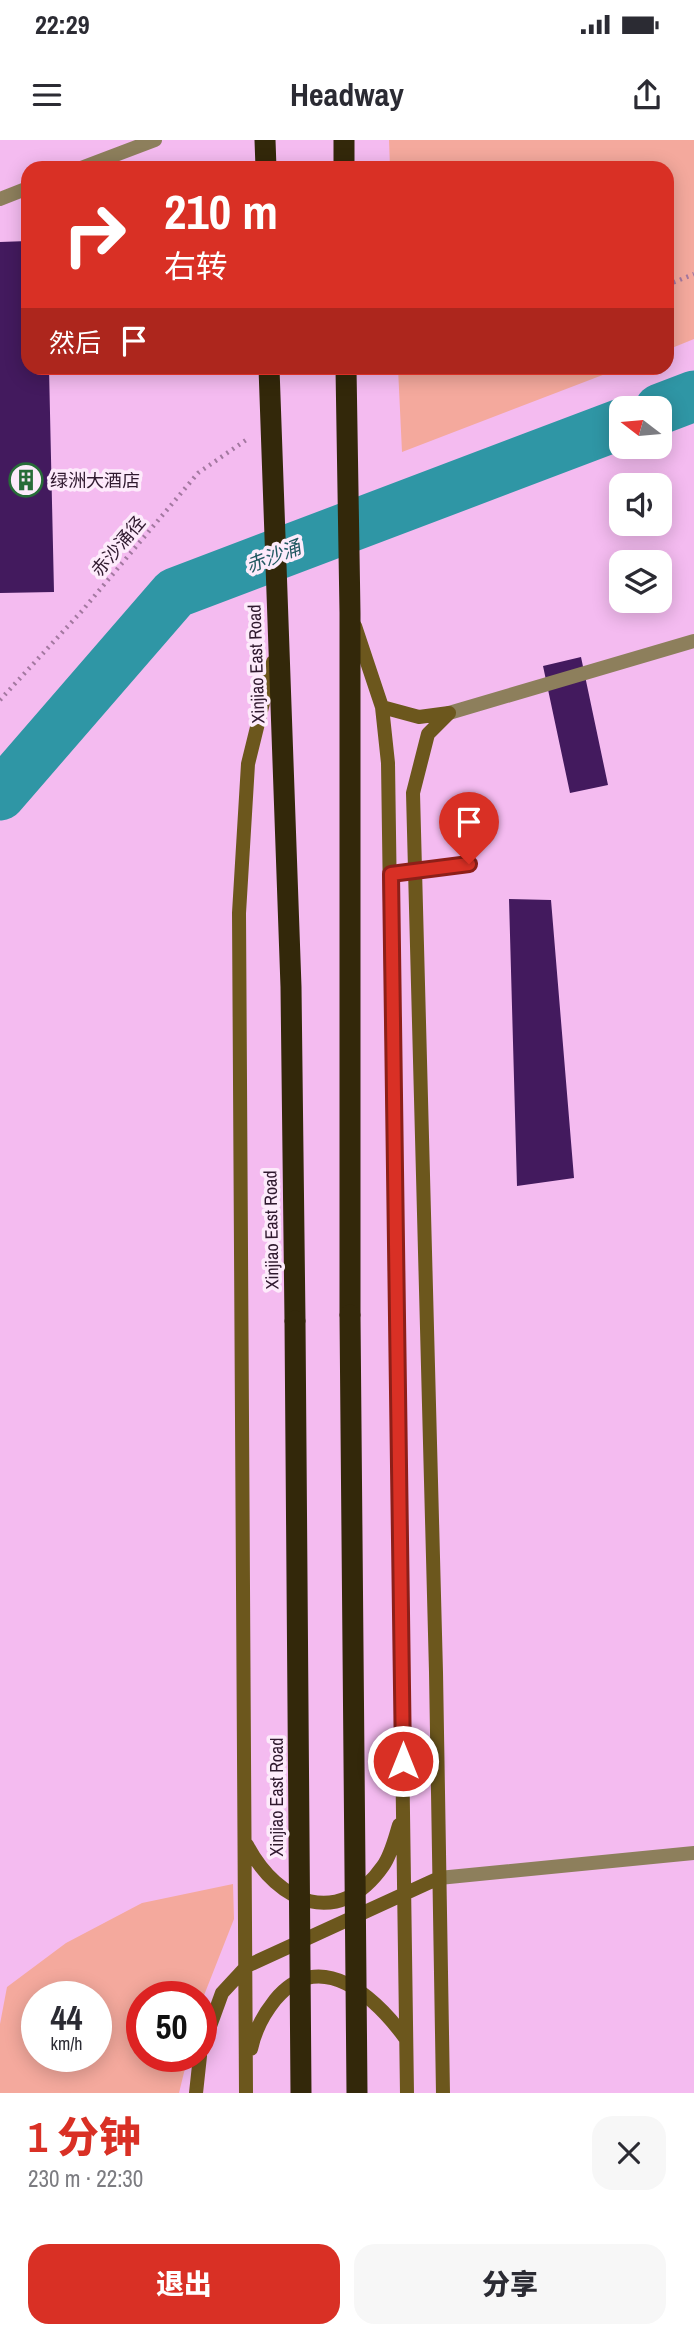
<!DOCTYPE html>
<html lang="zh">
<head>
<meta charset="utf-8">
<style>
  :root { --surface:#fff; --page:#f7f7f7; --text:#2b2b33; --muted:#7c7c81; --accent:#d93025 }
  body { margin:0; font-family:"Archivo Narrow","Noto Sans SC",sans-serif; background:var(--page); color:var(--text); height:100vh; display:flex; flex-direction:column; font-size:26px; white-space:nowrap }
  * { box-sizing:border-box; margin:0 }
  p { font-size:23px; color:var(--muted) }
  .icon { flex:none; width:38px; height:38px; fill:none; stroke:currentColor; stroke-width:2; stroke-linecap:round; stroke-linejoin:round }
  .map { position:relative; height:1953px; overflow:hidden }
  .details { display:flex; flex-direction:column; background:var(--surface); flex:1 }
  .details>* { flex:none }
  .guide { position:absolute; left:21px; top:21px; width:653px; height:214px; border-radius:21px; box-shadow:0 4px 18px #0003; background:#d93025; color:#fff; overflow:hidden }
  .needle { width:46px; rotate:286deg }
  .buttons { position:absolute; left:609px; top:256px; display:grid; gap:14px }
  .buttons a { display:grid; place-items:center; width:63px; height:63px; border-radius:14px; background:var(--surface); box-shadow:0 4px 18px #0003; font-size:35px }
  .speed { position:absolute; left:21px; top:1841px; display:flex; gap:14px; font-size:35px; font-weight:700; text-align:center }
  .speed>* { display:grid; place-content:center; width:91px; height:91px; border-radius:50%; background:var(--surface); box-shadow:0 4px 18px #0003; line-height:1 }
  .speed small { font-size:18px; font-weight:400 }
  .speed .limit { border:10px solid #d22; background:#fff; color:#111 }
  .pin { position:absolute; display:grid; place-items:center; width:60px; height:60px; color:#fff; margin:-72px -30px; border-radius:50% 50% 50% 0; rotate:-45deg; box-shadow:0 0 7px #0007 }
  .pin .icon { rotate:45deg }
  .me { position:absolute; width:77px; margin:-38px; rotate:0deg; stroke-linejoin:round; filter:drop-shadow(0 0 5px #0008) }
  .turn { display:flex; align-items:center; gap:24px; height:147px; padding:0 28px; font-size:32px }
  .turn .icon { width:91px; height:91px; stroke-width:2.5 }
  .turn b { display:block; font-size:49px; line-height:60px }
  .then { display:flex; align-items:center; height:66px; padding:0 28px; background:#0003; gap:14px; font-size:26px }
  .round { display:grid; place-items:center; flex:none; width:74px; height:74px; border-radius:21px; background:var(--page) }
  .headline { display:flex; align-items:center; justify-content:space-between; height:119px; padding:0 28px }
  h1 { font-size:42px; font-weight:800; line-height:52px; color:var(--accent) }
  .cta { display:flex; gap:14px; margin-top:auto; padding:14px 28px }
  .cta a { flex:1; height:80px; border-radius:21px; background:var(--accent); color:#fff; font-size:28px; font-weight:800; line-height:80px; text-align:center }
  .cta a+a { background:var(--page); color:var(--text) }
  .status { display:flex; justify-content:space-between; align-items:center; height:49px; padding:0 35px; background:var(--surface); direction:ltr }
  .status svg { height:19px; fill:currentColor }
  header { display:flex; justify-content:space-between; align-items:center; height:91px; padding:0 28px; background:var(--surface); font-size:32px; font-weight:800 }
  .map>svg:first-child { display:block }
  .green { fill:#f4a99d; fill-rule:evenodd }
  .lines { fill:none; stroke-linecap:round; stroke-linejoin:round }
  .river { stroke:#2f96a5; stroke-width:51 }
  .building { fill:#431a5e }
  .path { stroke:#a378a0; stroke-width:4.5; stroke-dasharray:2 5; stroke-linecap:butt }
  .lane { stroke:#8d7f5c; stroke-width:14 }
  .street { stroke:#8d7f5c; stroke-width:14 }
  .secondary { stroke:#6c571d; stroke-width:14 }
  .highway { stroke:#33280a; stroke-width:21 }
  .highway-bridge { stroke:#33280a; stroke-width:21 }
  .route-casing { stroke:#8d1f18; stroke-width:18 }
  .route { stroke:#d93025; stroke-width:12 }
  .labels { text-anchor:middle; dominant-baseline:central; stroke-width:7; stroke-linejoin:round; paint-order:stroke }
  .poi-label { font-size:18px; fill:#2f192e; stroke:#fdebfb; text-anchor:start }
  .street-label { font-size:18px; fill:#2f192e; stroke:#fdebfb }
  .water-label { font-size:19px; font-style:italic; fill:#215861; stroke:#fdebfb }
</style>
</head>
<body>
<div class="status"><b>22:29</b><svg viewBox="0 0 49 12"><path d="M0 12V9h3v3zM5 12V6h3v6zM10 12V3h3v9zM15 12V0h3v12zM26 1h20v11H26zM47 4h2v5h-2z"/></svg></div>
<header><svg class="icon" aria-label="menu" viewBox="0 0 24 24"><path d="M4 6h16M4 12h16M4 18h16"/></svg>Headway<svg class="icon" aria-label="share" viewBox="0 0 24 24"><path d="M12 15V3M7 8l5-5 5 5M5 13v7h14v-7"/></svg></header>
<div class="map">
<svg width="694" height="1953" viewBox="0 0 694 1953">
  <rect width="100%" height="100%" fill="#f4bbf0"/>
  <path class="green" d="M389,0h305v199l-27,11v-182h-277z
    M398,228h223l-219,84z
    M233,1744l1,35 -33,84v-6h-59v59h46l-9,37h-179v-69l7,-37 59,-44 76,-40zM37,1857h59v59h-59z"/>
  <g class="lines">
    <path class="river" d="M660,269l34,-13
      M0,655l175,-202 446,-169"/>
  </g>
  <path class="building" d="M28,101v127h21l5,224 -54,1v-351z
    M581,517l27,128 -38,8 -27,-127z
    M509,759l42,1 23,278 -57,8z"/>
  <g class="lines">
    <path class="path" d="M667,145l27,-11
      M0,560l81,-88 117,-139 51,-35"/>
    <path class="lane" d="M81,28l74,-28
      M0,59l28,-11
      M391,734l78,-10"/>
    <path class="street" d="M449,573l245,-72
      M439,1738l255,-25"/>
    <path class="secondary" d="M355,486l27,81 6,56 19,1330
      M382,567l37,10 30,-4
      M247,1705c31,59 92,84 136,21 8,-11 12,-28 16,-41
      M251,1909c4,-19 12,-34 24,-49 45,-55 101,-2 131,39
      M201,1911l21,-58 25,-27 192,-88
      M196,1953l4,-37
      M246,1953l-7,-1180 9,-149 25,-102
      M443,1953l-7,-421 -23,-879 15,-59 21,-21"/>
    <path class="highway" d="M265,0l1,28
      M344,0v28
      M269,228l22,619 4,334
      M346,228l4,245v702"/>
    <path class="highway-bridge" d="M350,1175l7,778
      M295,1181l6,772"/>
  </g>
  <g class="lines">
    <defs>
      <path id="route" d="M403,1621l-12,-887 78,-10"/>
    </defs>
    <use href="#route" class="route-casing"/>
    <use href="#route" class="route"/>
  </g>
  <defs>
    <symbol id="building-ring" viewBox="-11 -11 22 22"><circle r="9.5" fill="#fdebfb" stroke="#276c38" stroke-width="1.5"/><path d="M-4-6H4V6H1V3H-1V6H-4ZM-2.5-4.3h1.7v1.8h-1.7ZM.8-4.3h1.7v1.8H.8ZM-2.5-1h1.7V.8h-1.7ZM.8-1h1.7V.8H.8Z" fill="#276c38"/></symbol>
  </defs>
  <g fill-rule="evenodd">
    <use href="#building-ring" x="7" y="321" width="38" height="38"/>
  </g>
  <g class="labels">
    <g class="poi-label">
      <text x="50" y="340">绿洲大酒店</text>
    </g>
    <g class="street-label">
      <text transform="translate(118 406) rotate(-50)">赤沙涌径</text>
      <text transform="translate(256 524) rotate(-92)">Xinjiao East Road</text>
      <text transform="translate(271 1090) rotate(-91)">Xinjiao East Road</text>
      <text transform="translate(276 1657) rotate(-90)">Xinjiao East Road</text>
    </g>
    <g class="water-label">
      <text transform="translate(273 416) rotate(-21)">赤沙涌</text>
    </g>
  </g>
</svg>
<div class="buttons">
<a><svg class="needle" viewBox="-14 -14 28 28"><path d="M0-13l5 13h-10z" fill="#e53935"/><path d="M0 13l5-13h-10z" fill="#7c7c81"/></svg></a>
<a><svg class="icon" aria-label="sound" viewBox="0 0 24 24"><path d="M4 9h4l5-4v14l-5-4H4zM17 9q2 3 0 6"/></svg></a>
<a><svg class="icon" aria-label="layers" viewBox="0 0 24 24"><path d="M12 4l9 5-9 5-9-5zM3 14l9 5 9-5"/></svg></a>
</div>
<div class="speed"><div>44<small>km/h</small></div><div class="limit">50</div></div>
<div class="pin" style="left:469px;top:724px;background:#d93025"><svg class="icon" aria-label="arrive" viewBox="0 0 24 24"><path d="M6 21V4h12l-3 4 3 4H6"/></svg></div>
<svg class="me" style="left:403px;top:1621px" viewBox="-20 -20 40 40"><circle r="17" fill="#d93025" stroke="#fff" stroke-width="3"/><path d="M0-11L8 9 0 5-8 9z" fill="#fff"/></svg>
<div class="guide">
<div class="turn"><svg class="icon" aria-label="right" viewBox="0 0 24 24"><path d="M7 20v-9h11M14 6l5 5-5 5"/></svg><div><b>210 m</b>右转</div></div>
<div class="then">然后<svg class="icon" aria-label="arrive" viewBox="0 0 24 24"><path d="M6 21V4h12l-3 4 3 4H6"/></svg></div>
</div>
</div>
<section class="details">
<div class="headline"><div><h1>1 分钟</h1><p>230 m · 22:30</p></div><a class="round"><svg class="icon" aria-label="close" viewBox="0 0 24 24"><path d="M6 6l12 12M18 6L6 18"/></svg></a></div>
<div class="cta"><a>退出</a><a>分享</a></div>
</section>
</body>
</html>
